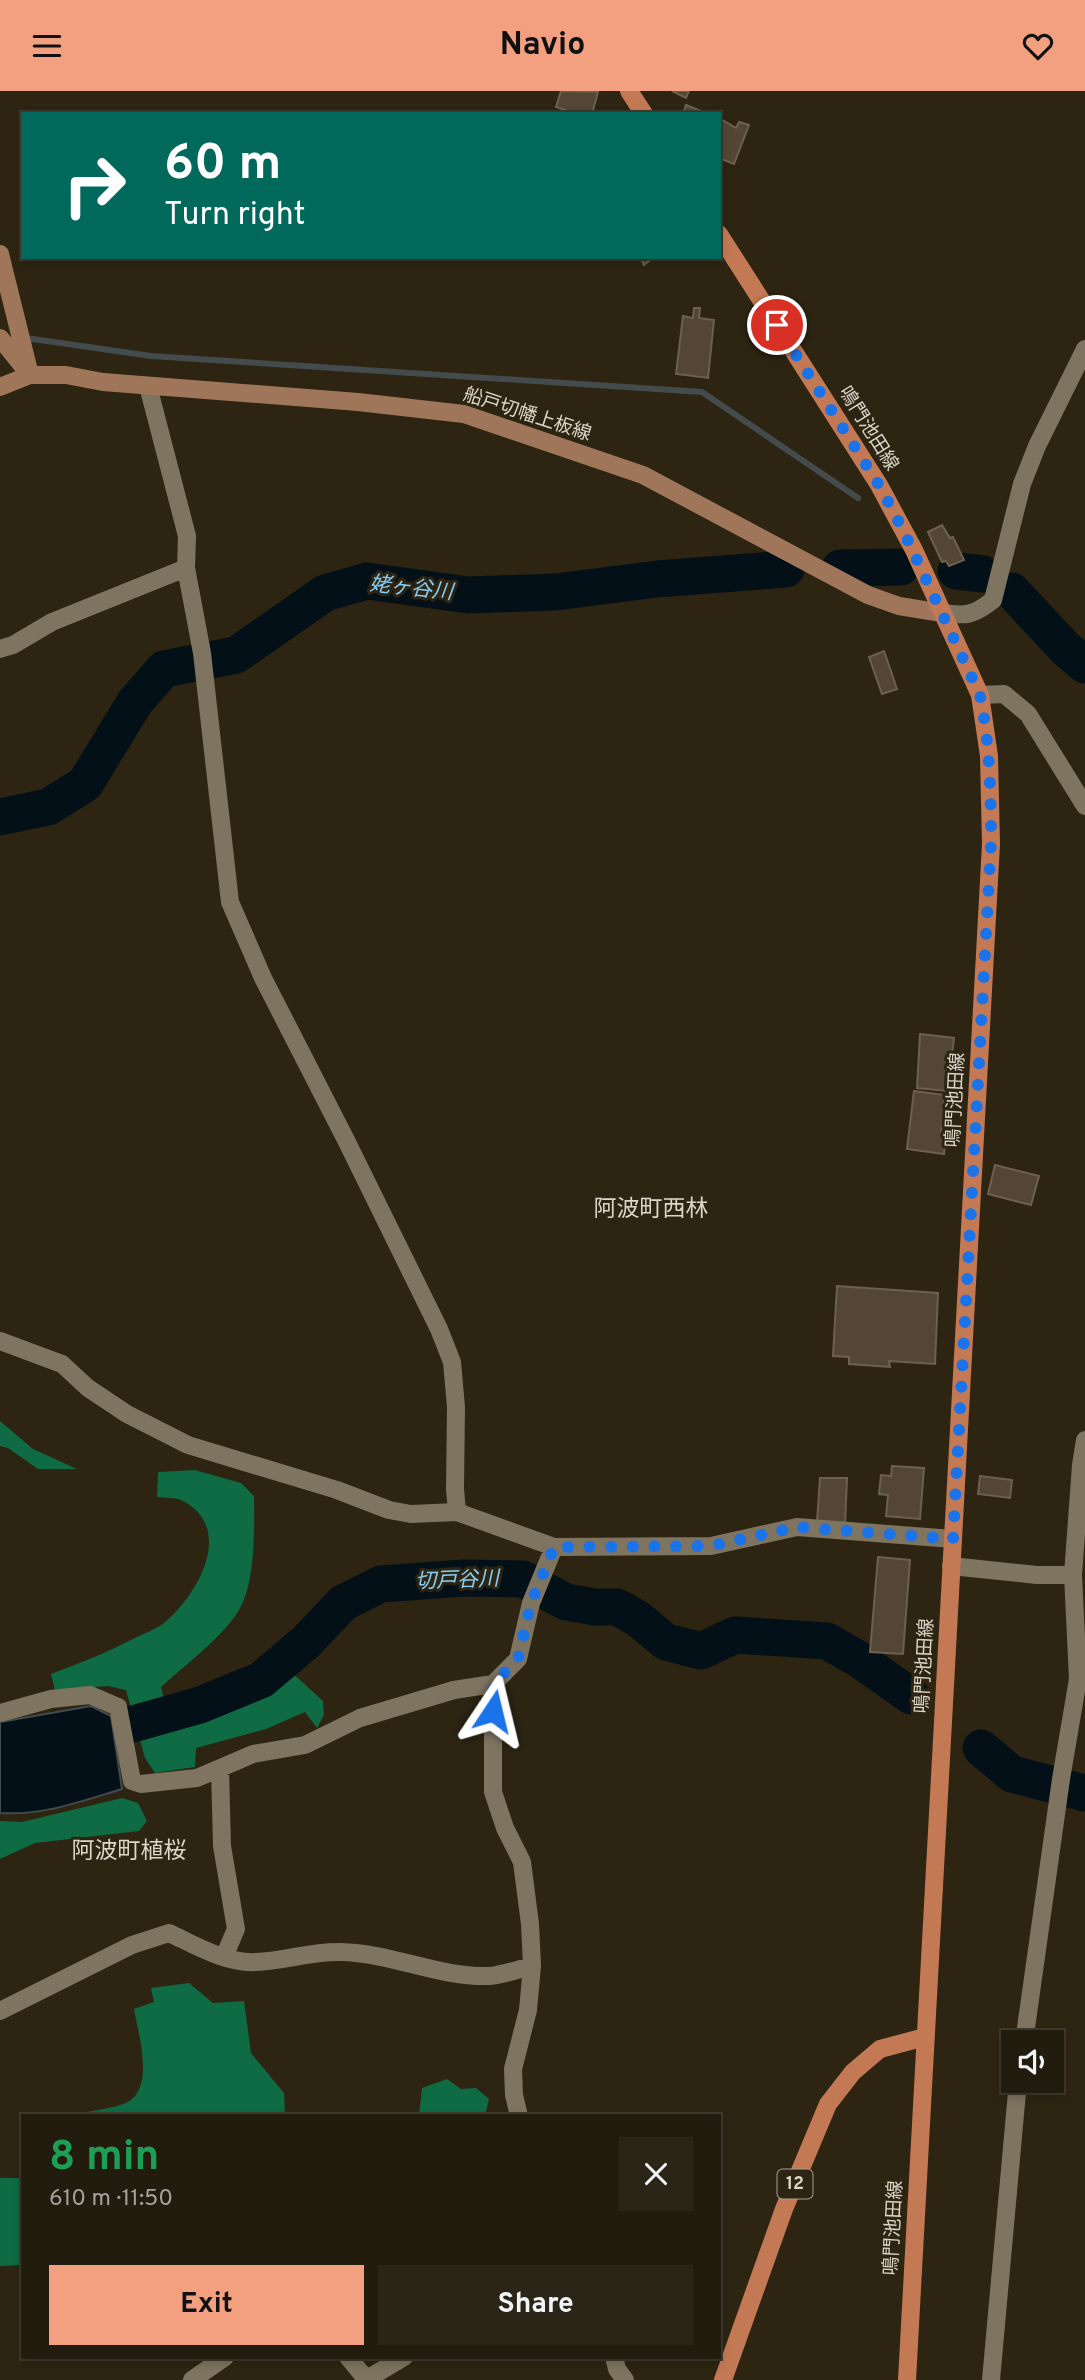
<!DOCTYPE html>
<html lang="en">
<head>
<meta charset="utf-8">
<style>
  :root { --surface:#221c0e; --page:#2a2517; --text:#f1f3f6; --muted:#a2a19e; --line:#3f3a2e; --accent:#f2a080 }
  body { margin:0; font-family:Overpass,"Noto Sans JP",sans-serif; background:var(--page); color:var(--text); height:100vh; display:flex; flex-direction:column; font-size:26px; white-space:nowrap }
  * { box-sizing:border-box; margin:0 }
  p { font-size:23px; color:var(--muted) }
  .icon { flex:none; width:38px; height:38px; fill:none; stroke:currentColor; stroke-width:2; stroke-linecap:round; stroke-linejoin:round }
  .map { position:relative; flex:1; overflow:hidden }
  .panel { position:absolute; left:21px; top:2023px; width:700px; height:245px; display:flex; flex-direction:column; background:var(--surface); border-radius:0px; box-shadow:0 4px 10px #0003,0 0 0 2px var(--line) }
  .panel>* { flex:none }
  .hud { position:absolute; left:21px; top:21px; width:700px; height:147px; border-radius:0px; box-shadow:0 4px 10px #0003,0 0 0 2px var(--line); background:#00695c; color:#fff; overflow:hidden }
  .controls { position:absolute; left:1001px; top:1939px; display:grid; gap:14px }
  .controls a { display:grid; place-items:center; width:63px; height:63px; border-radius:0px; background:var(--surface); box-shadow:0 4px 10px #0003,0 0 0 2px var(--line); font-size:35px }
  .pin { position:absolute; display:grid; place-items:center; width:60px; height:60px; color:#fff; margin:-30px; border:4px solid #fff; border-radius:50%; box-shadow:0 2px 7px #0007 }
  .me { position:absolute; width:77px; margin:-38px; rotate:10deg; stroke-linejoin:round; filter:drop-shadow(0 0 5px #0008) }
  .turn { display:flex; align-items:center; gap:24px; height:147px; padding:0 28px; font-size:32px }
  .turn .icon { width:91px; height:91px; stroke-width:2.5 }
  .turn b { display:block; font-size:49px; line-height:60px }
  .round { display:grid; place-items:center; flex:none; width:74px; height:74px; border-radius:0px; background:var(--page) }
  .head { display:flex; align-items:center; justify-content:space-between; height:119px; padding:0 28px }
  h1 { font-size:42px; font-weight:700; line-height:52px; color:#1e9e55 }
  .cta { display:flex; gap:14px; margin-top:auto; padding:14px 28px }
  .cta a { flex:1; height:80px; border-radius:0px; background:var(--accent); color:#111; font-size:28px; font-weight:700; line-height:80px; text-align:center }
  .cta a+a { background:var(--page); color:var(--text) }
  header { display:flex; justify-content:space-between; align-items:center; height:91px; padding:0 28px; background:var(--accent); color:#111; font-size:32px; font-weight:700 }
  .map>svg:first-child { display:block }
  .forest { fill:#0e6b44 }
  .water { fill:#031018; stroke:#444b4d; stroke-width:2 }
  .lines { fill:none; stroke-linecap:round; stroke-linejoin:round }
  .stream { stroke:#444b4d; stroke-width:6 }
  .river { stroke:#031018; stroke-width:37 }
  .building { fill:#534634; stroke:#6e604e; stroke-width:2 }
  .street { stroke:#7e7460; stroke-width:18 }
  .secondary { stroke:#a0765a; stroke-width:18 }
  .primary { stroke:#c37954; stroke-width:18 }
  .route { stroke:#1a73e8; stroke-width:12; stroke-dasharray:0 21.6 }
  .labels { text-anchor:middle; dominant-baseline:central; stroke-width:6; stroke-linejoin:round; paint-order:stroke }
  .shield { fill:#2d2512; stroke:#a7a193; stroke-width:2 }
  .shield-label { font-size:18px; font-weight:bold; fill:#dbd6ca }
  .street-label { font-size:19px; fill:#dbd6ca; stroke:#2d2512 }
  .water-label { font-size:21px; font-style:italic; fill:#84d0f9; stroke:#2d2512 }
  .quarter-label { font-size:23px; fill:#dbd6ca; stroke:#2d2512 }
</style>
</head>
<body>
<header><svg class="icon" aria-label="menu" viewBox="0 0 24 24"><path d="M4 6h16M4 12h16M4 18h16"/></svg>Navio<svg class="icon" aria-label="heart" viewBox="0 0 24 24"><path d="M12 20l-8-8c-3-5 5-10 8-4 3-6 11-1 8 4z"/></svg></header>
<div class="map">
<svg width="1085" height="2289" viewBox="0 0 1085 2289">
  <rect width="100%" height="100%" fill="#2d2512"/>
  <path class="forest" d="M0,1330l33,28 44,20h-39l-30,-21 -8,-2z
    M195,1379l46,13 13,13c0,33 2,85 -15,114 -18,29 -53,54 -78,77l8,34 92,-31 28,-20 34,31 1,14 -7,13 -12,-16 -39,17 -70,19 -1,19 -40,6 -10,-15 -19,-68 -18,-4 -53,4 -4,-16c29,-11 57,-22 84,-36 10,-5 21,-9 29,-15 33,-27 72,-94 19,-122 -7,-4 -18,-3 -26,-4l1,-25z
    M122,1707l16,5 9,18 -8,10 -104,12 -35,16v-38l22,1z
    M189,1892l24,20 31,-2 7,52 33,40 1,23h-219c16,-4 46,-7 60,-13 30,-14 12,-70 8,-94l20,-7 -3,-14z
    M447,1988l14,10 15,-1 13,11 -4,17h-66l3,-28z
    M0,2087h23v87l-23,1z"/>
  <path class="water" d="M91,1615l20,10 11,73c-40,12 -79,27 -122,24v-91z"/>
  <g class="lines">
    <path class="stream" d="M23,249l3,-2 125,18 551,36 156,106
      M890,469l4,7"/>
    <path class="river" d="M840,477l61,-1
      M956,480l27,3
      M1012,500l54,58 19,16
      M0,726l48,-10 37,-23 50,-82 29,-33 72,-14 89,-62 42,-12 101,14 88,-3 101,-13 129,-10
      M133,1633l67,-19 61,-25 45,-38 37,-39 38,-19 84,-6 58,1 43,23 29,5h22l20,11 29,24 35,9 34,-16 92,6 33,19 51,36
      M981,1657l31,26 73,19"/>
  </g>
  <path class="building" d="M561,0l37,1 -6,22h-16l-20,-7z
    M672,0h17l-3,7z
    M686,14l22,9h-25z
    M719,27l17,10 3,-6 10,3 -15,39 -15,-6z
    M640,166h14l-10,8z
    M694,217h6l-1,10 15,2 -6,58 -32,-4 7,-58 10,2z
    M942,434l8,13 3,-1 11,23 -15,6 -3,-5 -4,1 -14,-30z
    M884,560l13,38 -15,5 -13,-37z
    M920,943l34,4 -6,53 -31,-3z
    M914,1000l31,4 -4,39 5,1 -2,19 -37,-5z
    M995,1074l44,11 -8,29 -43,-11z
    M837,1195l101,7 -3,71 -46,-3 1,6 -41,-3v-7l-16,-1z
    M892,1375l32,2 -4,51 -34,-3 2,-21 -9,-1 2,-19 10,1z
    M980,1385l32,4 -2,18 -32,-4z
    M820,1387h27l-2,47 -28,-3z
    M878,1466l32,3 -7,94 -33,-2z"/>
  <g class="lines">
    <path class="street" d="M148,295l39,150 -1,32 16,85 28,249 33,76 83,162 93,189 13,33 4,45 -1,82 2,23
      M942,522c24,3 31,3 51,-13l29,-116 15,-38 48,-97
      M0,558l13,-4 39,-23 134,-54
      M980,604l24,-1 24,20 57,92
      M0,1250l62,23 26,24 39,26 61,31 149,45 52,20 22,4 46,-2 97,35 157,-1 86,-19 156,12
      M951,1475l86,9h36
      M493,1593v108l12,36 17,34 8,62 2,42 -4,44 -15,59 1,26 5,21
      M0,1622l51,-14 39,-4 28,12 14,74 9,3 56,-6 56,-24 52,-9 55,-27 94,-28 39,-6 25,-25 13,-56 23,-56
      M220,1678l2,77 14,83 -12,28
      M0,1920l132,-66 37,-12c26,12 57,31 87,29 28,-1 56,-11 85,-10 51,1 98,26 149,24 13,-1 28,-7 42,-10
      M1024,1951l37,-263 17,-100 -5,-104 8,-110 4,-25
      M348,2266l19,23
      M614,2266l3,12 8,11
      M367,2288l37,-22
      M192,2289l33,-23
      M991,2289l27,-299"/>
    <path class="secondary" d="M0,163l30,121 -30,12
      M0,247l30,37h36l37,7 255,20 106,12 179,61 225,120 31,11 43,7"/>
    <path class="primary" d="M629,0l15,23
      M719,143l160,251 35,65 66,145 9,61 2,88 -84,1536
      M723,2289l61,-171 44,-105 25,-32 27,-23 45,-12"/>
  </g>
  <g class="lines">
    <path class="route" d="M493,1620v-27l25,-25 13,-56 23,-56 157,-1 86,-19 156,12 38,-695c0,-50 -1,-100 -11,-149l-78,-167 -23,-43 -102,-160"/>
  </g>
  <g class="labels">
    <rect class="shield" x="777.5" y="2078.5" width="35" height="29" rx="5"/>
    <g class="shield-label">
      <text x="795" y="2093">12</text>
    </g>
    <g class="street-label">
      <text transform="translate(527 324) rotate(18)">船戸切幡上板線</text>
      <text transform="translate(868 338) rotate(58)">鳴門池田線</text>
      <text transform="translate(956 1009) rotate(-87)">鳴門池田線</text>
      <text transform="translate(925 1575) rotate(-87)">鳴門池田線</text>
      <text transform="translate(894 2137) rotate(-87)">鳴門池田線</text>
    </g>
    <g class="water-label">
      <text transform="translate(411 498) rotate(6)">姥ヶ谷川</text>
      <text transform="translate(457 1490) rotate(-2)">切戸谷川</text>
    </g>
    <g class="quarter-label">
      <text x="651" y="1119">阿波町西林</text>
      <text x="129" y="1761">阿波町植桜</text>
    </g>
  </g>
</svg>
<div class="controls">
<a><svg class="icon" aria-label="sound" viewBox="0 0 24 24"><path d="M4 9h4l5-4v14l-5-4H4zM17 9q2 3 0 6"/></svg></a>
</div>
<div class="pin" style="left:777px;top:234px;background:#d93025"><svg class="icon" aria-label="arrive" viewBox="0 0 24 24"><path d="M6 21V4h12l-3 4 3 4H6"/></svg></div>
<svg class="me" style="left:493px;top:1620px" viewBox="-20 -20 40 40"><path d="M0-17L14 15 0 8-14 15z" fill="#1a73e8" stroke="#fff" stroke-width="4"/></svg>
<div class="hud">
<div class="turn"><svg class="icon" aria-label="right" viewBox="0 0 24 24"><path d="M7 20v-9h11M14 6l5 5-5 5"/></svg><div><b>60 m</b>Turn right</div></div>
</div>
<section class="panel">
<div class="head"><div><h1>8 min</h1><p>610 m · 11:50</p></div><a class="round"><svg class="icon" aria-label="close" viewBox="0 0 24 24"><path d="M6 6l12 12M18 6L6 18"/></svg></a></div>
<div class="cta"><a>Exit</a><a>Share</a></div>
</section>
</div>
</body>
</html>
